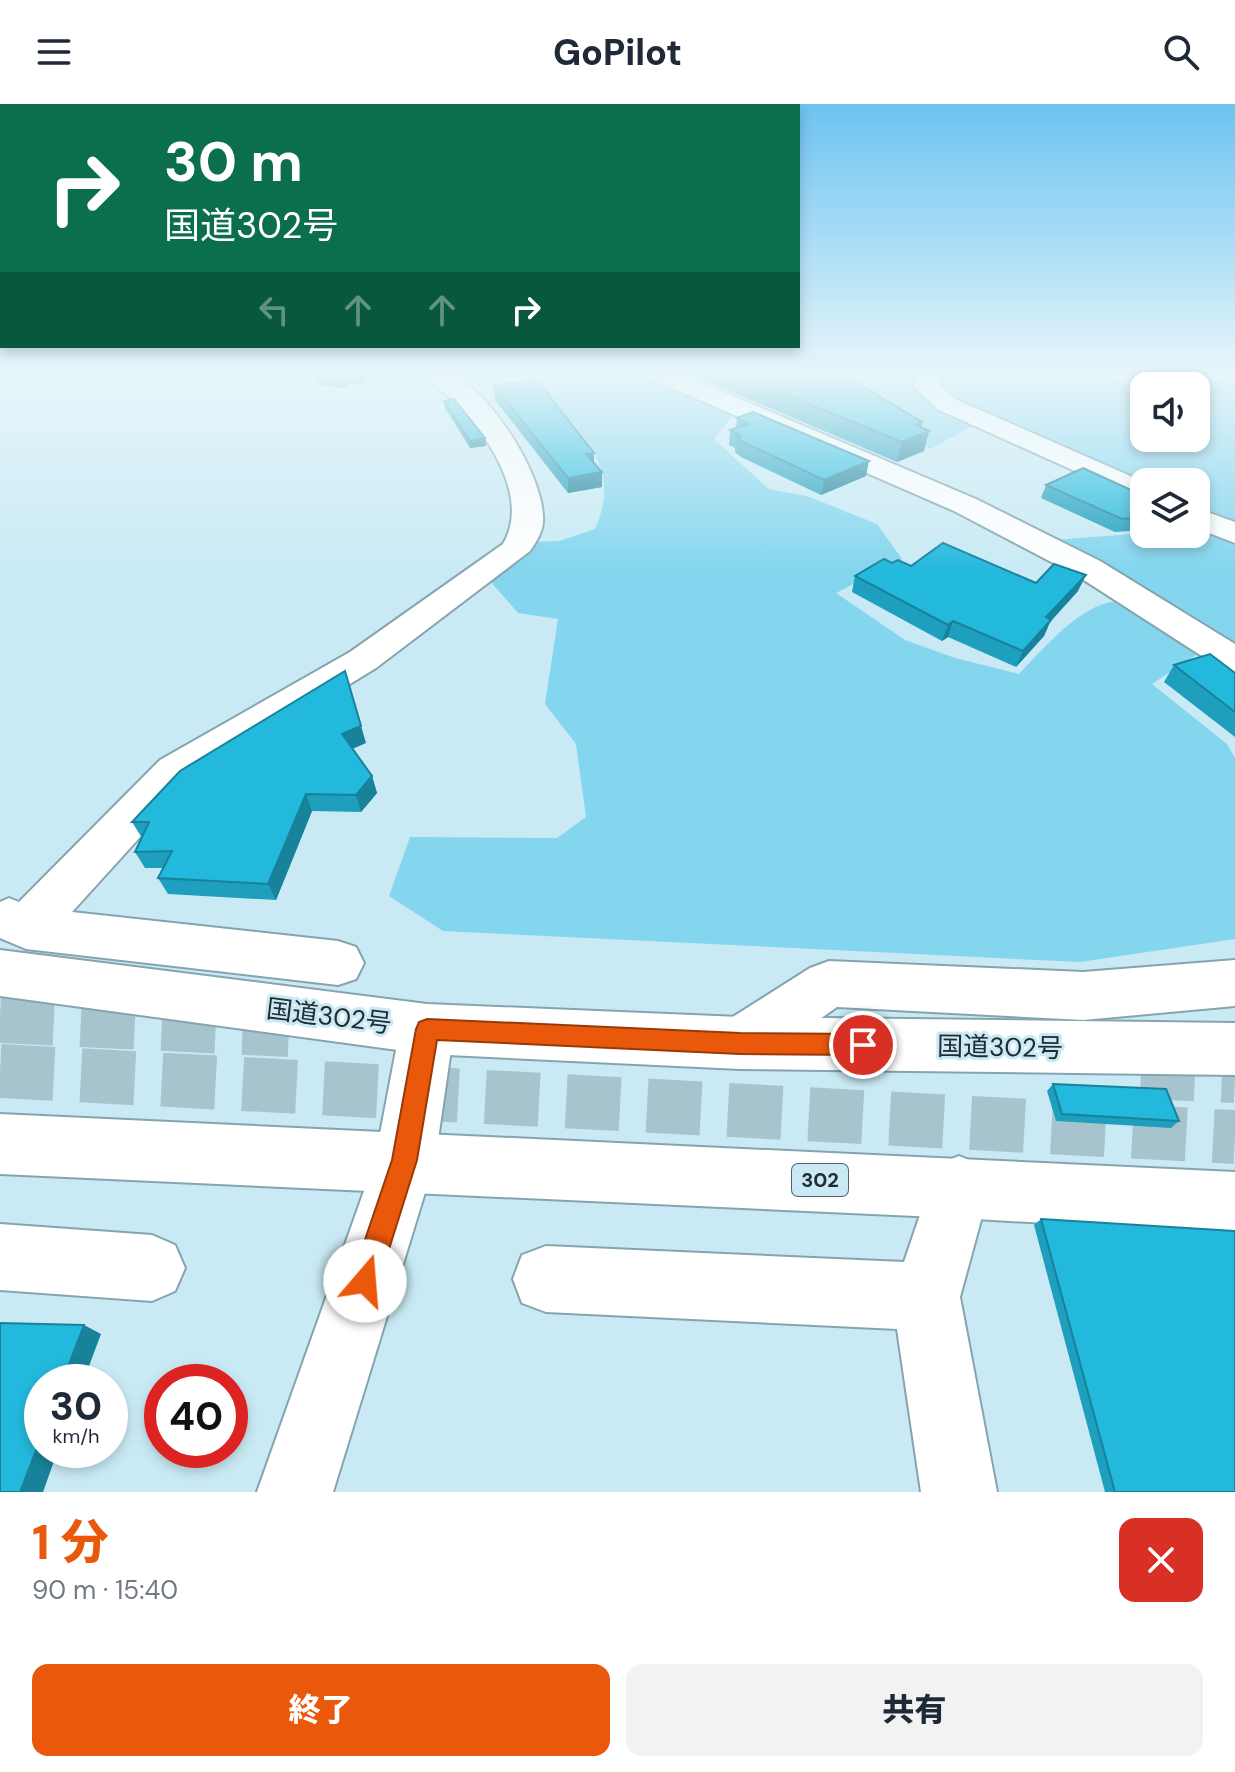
<!DOCTYPE html>
<html lang="ja">
<head>
<meta charset="utf-8">
<style>
  :root { --surface:#fff; --page:#f2f2f3; --text:#1f2937; --muted:#747a83; --accent:#ea580c }
  body { margin:0; font-family:"DM Sans","Noto Sans JP",sans-serif; background:var(--page); color:var(--text); height:100vh; display:flex; flex-direction:column; font-size:30px; white-space:nowrap }
  * { box-sizing:border-box; margin:0 }
  p { font-size:26px; color:var(--muted) }
  .icon { flex:none; width:44px; height:44px; fill:none; stroke:currentColor; stroke-width:2; stroke-linecap:round; stroke-linejoin:round }
  .map { position:relative; height:1388px; overflow:hidden }
  .sheet { display:flex; flex-direction:column; background:var(--surface); flex:1 }
  .sheet>* { flex:none }
  .hud { position:absolute; left:0px; top:0px; width:800px; height:244px; box-shadow:0 4px 12px #0003; background:#0b6e4f; color:#fff; overflow:hidden }
  .fabs { position:absolute; left:1130px; top:268px; display:grid; gap:16px }
  .fabs a { display:grid; place-items:center; width:80px; height:80px; border-radius:16px; background:var(--surface); box-shadow:0 4px 12px #0003; font-size:40px }
  .speed { position:absolute; left:24px; top:1260px; display:flex; gap:16px; font-size:40px; font-weight:700; text-align:center }
  .speed>* { display:grid; place-content:center; width:104px; height:104px; border-radius:50%; background:var(--surface); box-shadow:0 4px 12px #0003; line-height:1 }
  .speed small { font-size:20px; font-weight:400 }
  .speed .limit { border:12px solid #d22; background:#fff; color:#111 }
  .pin { position:absolute; display:grid; place-items:center; width:68px; height:68px; color:#fff; margin:-34px; border:4px solid #fff; border-radius:50%; box-shadow:0 2px 8px #0007 }
  .me { position:absolute; width:88px; margin:-44px; rotate:18deg; stroke-linejoin:round; filter:drop-shadow(0 0 6px #0008) }
  .turn { display:flex; align-items:center; gap:28px; height:168px; padding:0 32px; font-size:36px }
  .turn .icon { width:104px; height:104px; stroke-width:2.5 }
  .turn b { display:block; font-size:56px; line-height:68px }
  .lanes { display:flex; align-items:center; height:76px; padding:0 32px; background:#0003; justify-content:center; gap:40px; direction:ltr }
  .lanes .off { opacity:.35 }
  .round { display:grid; place-items:center; flex:none; width:84px; height:84px; border-radius:16px; background:var(--page) }
  .overview { display:flex; align-items:center; justify-content:space-between; height:136px; padding:0 32px }
  h1 { font-size:48px; font-weight:800; line-height:60px; color:var(--accent) }
  .button { display:flex; gap:16px; margin-top:auto; padding:16px 32px }
  .button a { flex:1; height:92px; border-radius:16px; background:var(--accent); color:#fff; font-size:32px; font-weight:800; line-height:92px; text-align:center }
  .button a+a { background:var(--page); color:var(--text) }
  header { display:flex; justify-content:space-between; align-items:center; height:104px; padding:0 32px; background:var(--surface); font-size:36px; font-weight:800 }
  .map>svg:first-child { display:block }
  .green { fill:#84d5ee; fill-rule:evenodd }
  .lines { fill:none; stroke-linecap:round; stroke-linejoin:round }
  .highway-tunnel { stroke:#a7c4ce; stroke-width:54; stroke-dasharray:54 27; stroke-linecap:butt }
  .minor-casing { stroke:#85a4ae; stroke-width:4 }
  .highway-casing { stroke:#85a4ae; stroke-width:4 }
  .minor { fill:#fff; fill-rule:evenodd }
  .highway { fill:#fff; fill-rule:evenodd }
  .wall { fill:#1e9fbe }
  .shaded-wall { fill:#18829b }
  .building { fill:#23b9dd; stroke:#18829b; stroke-width:2 }
  .route { fill:#ea580c; stroke:#983908; stroke-width:2 }
  .labels { text-anchor:middle; dominant-baseline:central; stroke-width:6; stroke-linejoin:round; paint-order:stroke }
  .shield { fill:#c9eaf5; stroke:#53656b; stroke-width:2 }
  .shield-label { font-size:20px; font-weight:bold; fill:#202c30 }
  .near-street-label { font-size:26px; fill:#202c30; stroke:#c9eaf5 }
</style>
</head>
<body>
<header><svg class="icon" aria-label="menu" viewBox="0 0 24 24"><path d="M4 6h16M4 12h16M4 18h16"/></svg>GoPilot<svg class="icon" aria-label="search" viewBox="0 0 24 24"><circle cx="10" cy="10" r="6"/><path d="M15 15l6 6"/></svg></header>
<div class="map">
<svg width="1235" height="1388" viewBox="0 0 1235 1388">
  <rect width="100%" height="100%" fill="#c9eaf5"/>
  <path class="green" d="M533,272h113l88,38 -20,25 55,50 38,7 70,28 25,35 -66,34 69,47 50,18 64,16c24,-25 72,-83 110,-71 17,5 55,36 73,48l-50,33 75,60 8,14v181l-155,23 -637,-31 -54,-35 21,-59 147,1 29,-21 -10,-73 -31,-40 13,-85 -40,-6 -28,-32 40,-39 29,-1 36,-12c24,-53 -2,-83 -38,-123 -9,-9 -20,-18 -24,-30z
    M847,272h388v267l-181,-103 90,-7 52,1v-5l10,-1 -10,-6v-40h-52l-168,-58 -46,25 -67,-54zM1144,282h52v52h-52z"/>
  <g class="lines">
    <path class="highway-tunnel" d="M0,912l289,14
      M0,967l1235,66
      M1141,968l94,4"/>
    <defs>
      <path id="minor" d="M428,272c9,0 22,-2 30,2 37,21 84,97 85,139 1,13 -6,24 -13,34l-154,117 -186,114 -118,130 266,29 18,6 8,16 -8,16 -18,6 -312,-36 -26,-11v-36l9,-4 10,4 141,-142 190,-108 153,-108c27,-45 -13,-105 -44,-138 -10,-10 -23,-18 -31,-30z
        M653,272h33l290,123 124,62 135,83v29l-13,-4 -146,-94 -122,-64 -298,-130z
        M918,272h24l-3,8 16,15 189,83v20l-207,-93 -23,-23z
        M1107,272h111l-12,7h-87z
        M1196,404l39,14v21l-39,-15z
        M1235,856v46l-152,14 -246,-13 -77,54 -20,8 -20,-8 -8,-18 8,-18 90,-57 19,-7 254,11z
        M427,900l19,7 8,18 -19,131 -102,332h-76l118,-332 25,-131 8,-18z
        M959,1052l22,9 9,22 -30,110 37,195h-76l-24,-163 -351,-17 -24,-9 -9,-24 9,-24 24,-9 358,16 33,-97z
        M0,1120l152,11 23,10 10,23 -10,23 -23,10 -152,-11z"/>
      <path id="highway" d="M0,846l427,54 313,13 495,6v52l-495,-6 -313,-15 -427,-58z
        M0,1010l1235,58v62l-276,-16 -959,-44z"/>
    </defs>
    <use href="#minor" class="minor-casing"/>
    <use href="#highway" class="highway-casing"/>
    <use href="#minor" class="minor"/>
    <use href="#highway" class="highway"/>
  </g>
  <path class="wall" d="M316,272h55l-10,8 -11,-1 -6,5 -26,-3z
    M694,272h151l77,46 -1,5 8,4 -5,20 -27,11z
    M494,282l100,77 8,24 -34,6 -73,-93z
    M444,297l41,37 1,8 -16,2 -25,-40z
    M737,314l129,58 -45,19 -80,-38 -6,-5v-4l-6,-3 1,-15 6,-2z
    M1046,381l98,11v34l-29,2 -74,-34z
    M892,459l144,20 42,8 -28,31 -6,14 -28,31 -68,-30 -6,4 -90,-49 3,-16z
    M1174,561l61,8v64l-71,-55z
    M366,639l-14,6 20,27 5,17 -16,19 -49,-1 -36,89 -108,-6 -10,-16 5,-10h-18l-10,-16 7,-14 -10,-16z
    M1053,980l126,37 -8,7 -115,-7 -9,-30z
    M1041,1115l194,273h-130l-71,-267z"/>
  <path class="shaded-wall" d="M341,272h8l1,7 -6,5z
    M359,272h12l-10,8z
    M922,318l-3,13 10,-4 -5,20 -27,11 5,-20 14,-17z
    M485,334l1,8 -16,2v-7z
    M594,349v15l-8,-14z
    M869,357l-3,15 -45,19 3,-15z
    M602,368v15l-34,6v-15z
    M1086,471l-8,16 -28,31 -6,14 -28,31 7,-16 23,-34z
    M953,517l-5,16 -6,4 6,-16z
    M345,567l21,72 -19,8 -5,-17z
    M372,672l5,17 -16,19 -5,-17z
    M306,690l6,17 -36,89 -8,-16z
    M84,1221l17,9 -18,48h-21z
    M42,1331v15h16l-15,42h-23z"/>
  <path class="building" d="M741,272h104l77,46 -6,3 13,6 -27,11z
    M536,275l58,74 -8,1 16,18 -34,6 -74,-92z
    M454,295l31,39 -15,3 -26,-40z
    M753,308l116,49 -45,19 -81,-38 -7,-5 5,-1 -11,-6 18,-6 -11,-6z
    M1083,364l61,28v21l-22,2 -76,-34z
    M943,439l93,40 18,-19 32,11 -40,42 5,3 -28,31 -70,-30 -5,4 -93,-49 29,-17 8,4 6,-3 13,6z
    M1210,550l25,19v39l-61,-47z
    M345,567l16,55 -19,8 30,42 -16,19 -50,-1 -38,90 -110,-6 14,-27 -37,1 14,-30h-17l48,-51z
    M1053,980l113,5 13,32 -117,-7z
    M1041,1115l194,12v261h-120z
    M0,1219l84,2 -22,57h-20v53l-22,57h-20z"/>
  <linearGradient id="sky" x2="0" y2="1"><stop stop-color="#6cc3f1"/><stop offset="0.58" stop-color="#e7f6fa"/><stop offset="1" stop-color="#e7f6fa" stop-opacity="0"/></linearGradient>
  <rect width="1235" height="466" fill="url(#sky)"/>
  <path class="route" d="M427,915l313,14 123,1 9,3 3,8 -3,7 -9,3 -123,-1 -303,-14 -20,120 -38,121 -4,10 -10,4 -10,-4 -4,-10 41,-121 24,-131 3,-7z"/>
  <g class="labels">
    <rect class="shield" x="792" y="1060" width="56" height="32" rx="6"/>
    <g class="shield-label">
      <text x="820" y="1076">302</text>
    </g>
    <g class="near-street-label">
      <text transform="translate(329 912) rotate(7)">国道302号</text>
      <text transform="translate(1000 943) rotate(1)">国道302号</text>
    </g>
  </g>
</svg>
<div class="fabs">
<a><svg class="icon" aria-label="sound" viewBox="0 0 24 24"><path d="M4 9h4l5-4v14l-5-4H4zM17 9q2 3 0 6"/></svg></a>
<a><svg class="icon" aria-label="layers" viewBox="0 0 24 24"><path d="M12 4l9 5-9 5-9-5zM3 14l9 5 9-5"/></svg></a>
</div>
<div class="speed"><div>30<small>km/h</small></div><div class="limit">40</div></div>
<div class="pin" style="left:863px;top:941px;background:#d93025"><svg class="icon" aria-label="arrive" viewBox="0 0 24 24"><path d="M6 21V4h12l-3 4 3 4H6"/></svg></div>
<svg class="me" style="left:365px;top:1177px" viewBox="-20 -20 40 40"><circle r="19" fill="#fff"/><path d="M0-13L10 11 0 6-10 11z" fill="#ea580c"/></svg>
<div class="hud">
<div class="turn"><svg class="icon" aria-label="right" viewBox="0 0 24 24"><path d="M7 20v-9h11M14 6l5 5-5 5"/></svg><div><b>30 m</b>国道302号</div></div>
<div class="lanes"><svg class="icon off" aria-label="left" viewBox="0 0 24 24"><path d="M17 20v-9H6M10 6l-5 5 5 5"/></svg><svg class="icon off" aria-label="ahead" viewBox="0 0 24 24"><path d="M12 20V5M6 11l6-6 6 6"/></svg><svg class="icon off" aria-label="ahead" viewBox="0 0 24 24"><path d="M12 20V5M6 11l6-6 6 6"/></svg><svg class="icon" aria-label="right" viewBox="0 0 24 24"><path d="M7 20v-9h11M14 6l5 5-5 5"/></svg></div>
</div>
</div>
<section class="sheet">
<div class="overview"><div><h1>1 分</h1><p>90 m · 15:40</p></div><a class="round" style="background:#d93025;color:#fff"><svg class="icon" aria-label="close" viewBox="0 0 24 24"><path d="M6 6l12 12M18 6L6 18"/></svg></a></div>
<div class="button"><a>終了</a><a>共有</a></div>
</section>
</body>
</html>
